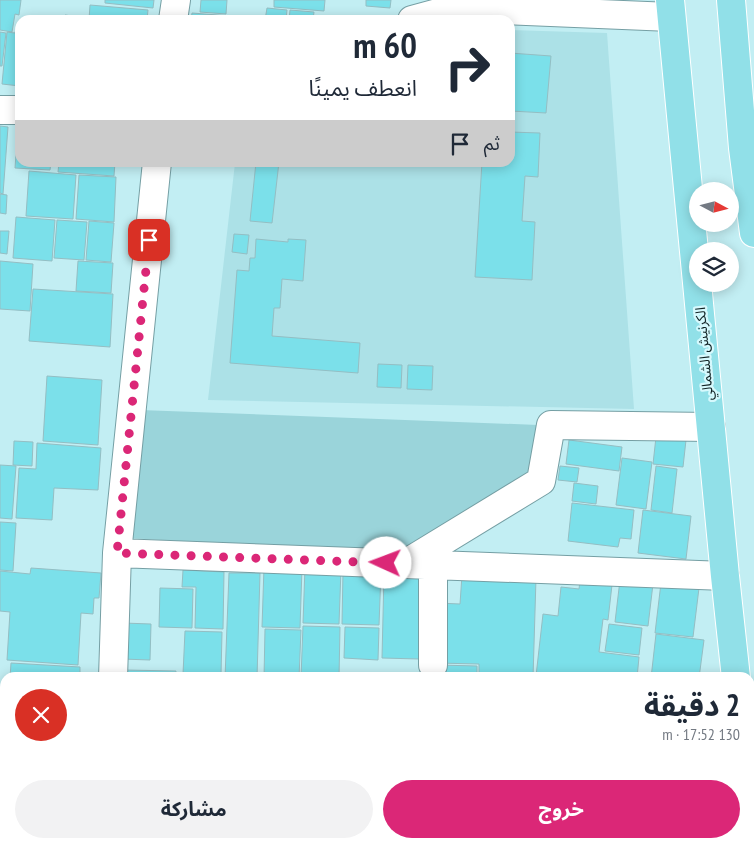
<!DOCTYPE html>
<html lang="ar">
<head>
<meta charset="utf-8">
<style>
  :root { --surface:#fff; --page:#f2f2f3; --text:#1f2937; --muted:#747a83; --accent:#db2777 }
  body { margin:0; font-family:"PT Sans Narrow","Noto Sans Arabic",sans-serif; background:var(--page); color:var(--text); direction:rtl; height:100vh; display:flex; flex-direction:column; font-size:19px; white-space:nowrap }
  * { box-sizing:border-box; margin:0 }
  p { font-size:16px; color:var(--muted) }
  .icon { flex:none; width:28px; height:28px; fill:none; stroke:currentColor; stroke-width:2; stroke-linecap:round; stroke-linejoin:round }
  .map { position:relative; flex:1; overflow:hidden; direction:ltr }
  .panel { position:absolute; left:0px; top:672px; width:755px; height:176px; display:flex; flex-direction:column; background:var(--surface); border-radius:15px 15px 0 0; box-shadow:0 2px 12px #0003; direction:rtl }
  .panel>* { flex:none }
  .hud { position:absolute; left:15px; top:15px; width:500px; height:152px; border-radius:15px; box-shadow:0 2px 12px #0003; direction:rtl; background:#fff; color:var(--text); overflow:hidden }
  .needle { width:32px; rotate:97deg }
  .controls { position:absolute; left:689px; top:182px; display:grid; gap:10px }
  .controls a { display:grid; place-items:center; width:50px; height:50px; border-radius:50%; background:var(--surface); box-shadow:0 2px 12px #0003; font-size:25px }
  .pin { position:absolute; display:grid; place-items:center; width:42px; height:42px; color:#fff; margin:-21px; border-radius:10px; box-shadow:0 2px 8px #0006 }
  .me { position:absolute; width:55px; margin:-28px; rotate:272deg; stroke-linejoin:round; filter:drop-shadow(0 0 4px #0008) }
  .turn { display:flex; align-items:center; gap:18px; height:105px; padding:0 15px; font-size:22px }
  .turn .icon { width:65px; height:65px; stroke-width:2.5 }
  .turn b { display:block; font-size:35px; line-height:42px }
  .then { display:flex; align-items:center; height:48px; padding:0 15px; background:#0003; gap:10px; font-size:19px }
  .round { display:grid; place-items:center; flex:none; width:52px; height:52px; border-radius:26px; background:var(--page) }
  .headline { display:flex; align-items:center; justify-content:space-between; height:85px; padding:0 15px }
  h1 { font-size:30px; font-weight:700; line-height:38px }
  .button { display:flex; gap:10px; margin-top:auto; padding:10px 15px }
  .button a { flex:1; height:58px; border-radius:30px; background:var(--accent); color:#fff; font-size:20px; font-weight:700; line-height:58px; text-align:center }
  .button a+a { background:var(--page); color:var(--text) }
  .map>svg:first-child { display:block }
  .built { fill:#ace1e7 }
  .green { fill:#9ad4da }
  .building { fill:#7be0ea; stroke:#94bec3 }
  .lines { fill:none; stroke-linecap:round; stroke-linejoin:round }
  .minor-casing { stroke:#759fa4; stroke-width:30 }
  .major-casing { stroke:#fff; stroke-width:30 }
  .minor { stroke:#fff; stroke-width:28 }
  .major { stroke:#91e0e8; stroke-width:28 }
  .route { stroke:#db2777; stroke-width:9; stroke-dasharray:0 16.2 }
  .labels { text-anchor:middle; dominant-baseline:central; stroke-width:4.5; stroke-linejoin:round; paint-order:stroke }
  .street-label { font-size:14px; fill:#102123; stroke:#d6f9fd }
</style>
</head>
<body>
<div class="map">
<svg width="754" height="848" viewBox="0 0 754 848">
  <rect width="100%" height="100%" fill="#c2eef3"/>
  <path class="built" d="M510,30l97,3 27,376 -426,-9 27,-237 275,-1z"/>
  <path class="green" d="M140,410l398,15 -5,47 -138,82 -266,-16z"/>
  <path class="building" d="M0,0h21l-2,15 -4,-1 -3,18 -12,-2z
    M105,0h49l-1,8 -48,-5z
    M201,0h26l-1,14 -26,-2z
    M274,0h51l-1,11 -50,-4z
    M366,0h25l-1,8 -24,-2z
    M90,5l58,5 -1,10h-58z
    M267,8l20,2 -1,10h-21z
    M290,10l24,2 -1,8h-24z
    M192,13l64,5v2h-65z
    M65,15l21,3v2h-21z
    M16,29h4v57l-18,-2 5,-52 8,1z
    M0,32l6,1 -4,33h-2z
    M510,53l41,3 -5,57 -35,-2 2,-27h-3z
    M0,126l8,1 -5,67 -3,-1z
    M18,127h2v35h31l-1,8 -35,-2z
    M510,132l30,1 -2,44 -13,-1 -3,45 13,1 -3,58 -57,-3 7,-115h28z
    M59,162h56l-1,14 -56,-4z
    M256,162h23l-7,61 -22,-2z
    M29,171l47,4 -3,44 -47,-3z
    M79,175l37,2 -2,45 -38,-3z
    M0,194l7,1 -1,19 -6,-1z
    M16,217l39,3 -3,41 -39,-3z
    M57,220l30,2 -3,38 -30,-2z
    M89,221l25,2 -3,39 -25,-2z
    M0,231h9l-2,23 -7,-1z
    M234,234l15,1 -2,19 -15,-2z
    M256,239l32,3v-3l18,1 -3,41 -21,-2 -2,29h-6l-2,28 88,7 -2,30 -128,-10 7,-93 12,1 1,-13h5z
    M0,261l33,3 -3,47 -30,-2z
    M78,261l35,2 -2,30 -35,-2z
    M33,289l80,5 -3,53 -81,-6z
    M378,364l24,1 -1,23 -24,-1z
    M408,365l25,1 -1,24 -25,-1z
    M47,376l55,4 -4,65 -55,-4z
    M656,437l30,3 -3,27 -30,-3z
    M569,440l53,7 -3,24 -53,-7z
    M14,441l19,1 -1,24 -19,-1z
    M37,443l64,5 -3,42 -44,-2 -2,32 -36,-2 3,-50 17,1z
    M622,458l30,4 -6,47 -30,-4z
    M0,465l16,1 -4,53 -12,-1z
    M560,466l19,2 -2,14 -19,-2z
    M656,466l21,3 -5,44 -21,-3z
    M574,483l24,3 -2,18 -24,-3z
    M572,503l62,7 -3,29 -11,-1 -2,9 -50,-6z
    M643,510l48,6 -5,43 -48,-6z
    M0,522l16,1 -3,48 -13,-1z
    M264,567l38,1 -2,60 -38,-1z
    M305,567l36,2 -2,55 -36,-1z
    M31,568l70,5 -2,25h-5l-1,16 -12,-1 -3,52 -71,-5 3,-48 -10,-1v-40l30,3z
    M183,570l41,2 -1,57 -28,-1 1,-41h-14z
    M343,571l38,1 -2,53 -37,-1z
    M581,572l32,4 -5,44 -5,-1 -4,33 40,5 -2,21 -101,-2 7,-62 15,2 3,-29 18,2z
    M229,573h31l-3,105h-32z
    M384,574l38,1 -3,84 -37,-1z
    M462,575l74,3 -3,100h-54v-14l-43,-1 2,-60 22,1z
    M620,580l33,4 -5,42 -33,-4z
    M661,583l38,5 -6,49 -38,-4z
    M160,588l33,1 -1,39 -33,-1z
    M123,623l28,1 -1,36 -28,-1z
    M609,624l33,4 -3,27 -34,-4z
    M303,626l37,1 -1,51 -38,-1z
    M345,627l34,1 -1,32 -34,-2z
    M265,629l36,1 -2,48h-35z
    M185,631l37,1 -1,43 -38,-1z
    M656,634l48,6 -5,38h-48z
    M11,663l69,4v11h-70z
    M438,665l39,1v12h-39z
    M124,670l52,1 -1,7h-51z
    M376,673l58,2v3h-58z
    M0,805h5v39h51v4h-56z
    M62,844h30v4h-30z
    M175,844h34v4l-34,-2z
    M216,844h31l-1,4h-30z
    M258,844h34v4h-34z
    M294,844h46l-1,4h-45z
    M341,844h55v4h-55z
    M451,844h38v4h-38z
    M493,844h35v4h-35z
    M531,844h35l1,4h-36z
    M569,844h40v4h-40z
    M611,844h86v4h-86z"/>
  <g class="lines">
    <defs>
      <path id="minor" d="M173,20l3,-20
        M412,20l44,-12 215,9
        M0,110h20
        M157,162l-40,391 608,23
        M405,564l136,-83 10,-56 160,2
        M433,665v-100
        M113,678l4,-125
        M0,775h5
        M113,844v4
        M419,848l1,-4"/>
      <path id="major" d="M670,0l55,576 11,102
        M731,0l12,148 11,85
        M750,768l4,-5
        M750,826l4,22"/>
    </defs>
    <use href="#minor" class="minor-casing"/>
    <use href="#major" class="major-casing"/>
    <use href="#minor" class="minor"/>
    <use href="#major" class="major"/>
  </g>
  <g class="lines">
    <path class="route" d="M149,240l-32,313 269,10"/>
  </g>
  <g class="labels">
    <g class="street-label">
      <text transform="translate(704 354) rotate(-95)">الكرنيش الشمالي</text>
    </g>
  </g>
</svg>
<div class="controls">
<a><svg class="needle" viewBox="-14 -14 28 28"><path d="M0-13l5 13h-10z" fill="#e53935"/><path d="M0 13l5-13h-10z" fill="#747a83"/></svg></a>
<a><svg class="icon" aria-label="layers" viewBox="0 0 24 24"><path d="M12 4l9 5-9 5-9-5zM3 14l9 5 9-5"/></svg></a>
</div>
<div class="pin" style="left:149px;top:240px;background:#d93025"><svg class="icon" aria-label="arrive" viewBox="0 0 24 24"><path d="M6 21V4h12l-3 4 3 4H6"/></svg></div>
<svg class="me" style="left:386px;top:563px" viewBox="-20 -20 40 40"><circle r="19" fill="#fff"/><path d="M0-13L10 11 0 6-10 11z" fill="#db2777"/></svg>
<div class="hud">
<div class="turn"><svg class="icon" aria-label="right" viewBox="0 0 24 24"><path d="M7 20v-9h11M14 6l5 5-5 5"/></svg><div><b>60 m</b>انعطف يمينًا</div></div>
<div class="then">ثم<svg class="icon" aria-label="arrive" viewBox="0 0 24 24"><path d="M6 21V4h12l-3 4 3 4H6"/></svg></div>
</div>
<section class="panel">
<div class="headline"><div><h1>2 دقيقة</h1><p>130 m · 17:52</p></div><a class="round" style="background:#d93025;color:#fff"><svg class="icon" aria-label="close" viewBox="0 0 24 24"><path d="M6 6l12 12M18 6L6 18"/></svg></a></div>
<div class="button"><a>خروج</a><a>مشاركة</a></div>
</section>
</div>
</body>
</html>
